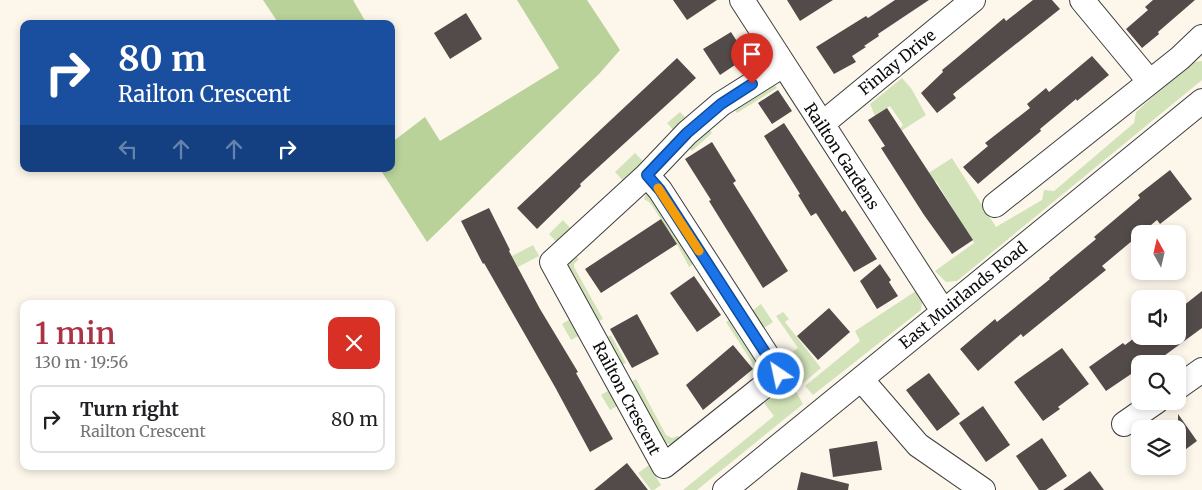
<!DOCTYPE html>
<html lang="en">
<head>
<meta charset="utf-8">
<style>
  :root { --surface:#fff; --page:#f2f2f2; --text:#202124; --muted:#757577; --line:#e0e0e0; --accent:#aa3446 }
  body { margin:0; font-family:Merriweather,serif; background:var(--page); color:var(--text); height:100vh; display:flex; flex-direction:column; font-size:19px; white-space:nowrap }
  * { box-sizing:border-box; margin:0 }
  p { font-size:16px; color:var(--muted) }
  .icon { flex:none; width:28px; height:28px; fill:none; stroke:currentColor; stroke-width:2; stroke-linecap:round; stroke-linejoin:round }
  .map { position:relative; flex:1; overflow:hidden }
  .details { position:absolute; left:20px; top:300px; width:375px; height:170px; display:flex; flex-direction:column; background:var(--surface); border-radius:10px; box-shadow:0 2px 8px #0003 }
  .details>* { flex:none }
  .banner { position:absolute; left:20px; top:20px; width:375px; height:152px; border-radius:10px; box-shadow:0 2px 8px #0003; background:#1a4fa0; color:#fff; overflow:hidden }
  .needle { width:32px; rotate:352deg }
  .tools { position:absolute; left:1131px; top:225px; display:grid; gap:10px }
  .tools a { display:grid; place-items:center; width:55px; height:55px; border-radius:10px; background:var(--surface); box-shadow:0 2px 8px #0003; font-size:25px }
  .pin { position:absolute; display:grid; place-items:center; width:42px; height:42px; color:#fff; margin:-51px -21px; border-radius:50% 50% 50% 0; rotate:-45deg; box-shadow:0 0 5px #0007 }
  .pin .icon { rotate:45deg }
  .me { position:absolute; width:55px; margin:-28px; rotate:326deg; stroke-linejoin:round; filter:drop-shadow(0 0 4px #0008) }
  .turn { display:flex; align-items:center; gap:18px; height:105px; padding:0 15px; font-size:22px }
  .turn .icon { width:65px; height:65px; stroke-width:2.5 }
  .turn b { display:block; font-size:35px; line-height:42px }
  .lanes { display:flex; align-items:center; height:48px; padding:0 15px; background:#0003; justify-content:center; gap:25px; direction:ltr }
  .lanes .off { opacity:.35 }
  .round { display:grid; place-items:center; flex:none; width:52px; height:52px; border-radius:10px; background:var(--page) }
  .summary { display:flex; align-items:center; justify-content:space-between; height:85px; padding:0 15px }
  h1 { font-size:30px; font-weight:600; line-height:38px; color:var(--accent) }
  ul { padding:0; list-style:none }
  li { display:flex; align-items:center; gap:15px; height:68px; margin:0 10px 8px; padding:0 5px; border:2px solid var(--line); border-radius:10px }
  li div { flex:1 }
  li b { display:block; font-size:19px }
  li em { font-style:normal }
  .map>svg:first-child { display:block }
  .green { fill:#d3e3b9 }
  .forest { fill:#b9d29a }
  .building { fill:#524b49 }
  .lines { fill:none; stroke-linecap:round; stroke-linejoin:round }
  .minor-casing { stroke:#3e3e3e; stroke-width:26 }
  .minor { stroke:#fff; stroke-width:24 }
  .route-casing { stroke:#114b97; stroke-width:12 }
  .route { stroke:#1a73e8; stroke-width:9 }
  .slow { stroke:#f59e0b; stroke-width:9 }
  .labels { text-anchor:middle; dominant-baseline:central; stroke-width:5; stroke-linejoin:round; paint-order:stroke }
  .street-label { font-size:16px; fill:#0b0b0b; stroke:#fff }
</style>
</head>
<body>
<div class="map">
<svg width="1202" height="490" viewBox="0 0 1202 490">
  <rect width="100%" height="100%" fill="#fdf7eb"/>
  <path class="green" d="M1202,61v19l-245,201 -11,1 -11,-11 39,-28 -38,-62 -3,2 -6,-9 25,-16 44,69 46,-27 2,-10 10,1 80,-68 2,-11 51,-46 5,-4z
    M902,78l9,10 15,27 -25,16 -1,-3 3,-3 -13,-19 -15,10 -5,-12z
    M773,82l4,6 -40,25 -4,-6z
    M680,112l10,10 -13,12 -10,-11z
    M709,128l3,5 -20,18 -4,-4z
    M635,153l11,11 -21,19 -10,-11z
    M646,194l5,2 44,66 -6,5 -12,-23 -24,-37 -4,-5 -5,-3z
    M563,220l11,12 -15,13 -10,-11z
    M533,245l6,11 -21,11 -6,-11z
    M574,255l5,4 -5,5v3l29,52 -6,3 -27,-50 -2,-9z
    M916,291l6,11 -1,8 -108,85 -8,-9 55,-45 -5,-10z
    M761,304l12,18 -13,9 -11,-18z
    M783,312l6,7 -4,3 36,46 -19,16 -18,-27 14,-9 -22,-32z
    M575,316l9,17 -13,7 -9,-16z
    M731,319l29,46 1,9 -1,3 -6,-5 1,-5 -29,-45z
    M611,335l15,28 -5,2 -15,-27z
    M636,379l30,56 6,3 6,-2 4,4 -10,5 -7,-2 -4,-4 -30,-57z
    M791,382l12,22 -106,86h-14l91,-74 -10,-13z
    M614,387l9,16 -13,7 -9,-15z
    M649,465l12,20 -7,5h-3l-13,-17z"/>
  <path class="forest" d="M263,0h90l14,24h-88z
    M517,0h70l33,50 -21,24 -172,168 -47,-73h11v-26l34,-26 15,24 119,-73z"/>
  <path class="building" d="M673,0h44l-30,20z
    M787,0h46l-33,21z
    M895,0h34l-51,34 1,2 -15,10 2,1 -14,9 4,6 -22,12 -18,-27 50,-31 2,2z
    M1033,0h19l8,9 -107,85 3,4 -19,15 -16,-20 22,-21 -1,-2 17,-14 45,-38 2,3z
    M1153,0h42l-37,32 1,2 -17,14 -16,-19 22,-19 -3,-3z
    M466,13l16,26 -32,20 -16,-26z
    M731,32l16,25 -27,18 -17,-26z
    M1092,56l17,19 -32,26 -1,-2 -36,30 1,2 -63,53 -15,-17 25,-21 -3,-3 45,-35 -3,-4 19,-16 3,4z
    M677,58l19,20 -116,106 1,2 -44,43 -20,-21z
    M778,90l14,21 -20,13 -14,-21z
    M887,108l86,132 -21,14 -28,-39 -43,-67 4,-2 -17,-26z
    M784,123l58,89 3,-2 32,49 -23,13 -38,-59 -5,3 -13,-21 2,-1 -36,-58z
    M712,142l24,39 -3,2 55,88 -25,17 -54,-87 2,-1 -26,-41z
    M1170,170l22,29 -32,25 -3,-4 -55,46 4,4 -83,67 -2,-3 -43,37 -18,-22 35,-30 2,3 53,-43 -1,-1 47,-39 -2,-2 46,-39 -2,-3z
    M489,208l21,42 -1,1 31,58 38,63 -2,1 37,66 -23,13 -35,-65 -71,-124 -1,1 -22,-43z
    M661,219l16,25 -76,49 -16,-24z
    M880,264l11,16 -2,2 9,14 -21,13 -17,-28z
    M694,276l27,39 -24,17 -27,-39z
    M1202,291v37l-49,36h-13v4l-34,23 -17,-24 34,-24 2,2 12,-9h41v-26z
    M829,308l21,24 -32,28 -21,-24z
    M637,314l22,40 -27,14 -22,-39z
    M733,345l20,24 -50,41 -17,-25z
    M1062,348l27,36 -31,23 2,2 -17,12 -29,-39z
    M929,373l31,41 -23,17 -31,-41z
    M983,406l27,39 -24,17 -27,-39z
    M1178,414l19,27 -19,14z
    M1042,438l25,38 -21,14h-7l-23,-34z
    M877,441l5,29 -49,7 -4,-28z
    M627,463l21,27h-54z
    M1090,471l14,19h-41z
    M801,472l48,12 -1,6h-51z"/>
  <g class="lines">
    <defs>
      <path id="minor" d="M742,0l201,311
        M1082,0l68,82
        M822,124l151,-124
        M647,175l13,15 119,184 -115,92 -112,-204z
        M647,175l40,-42 34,-29 62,-39
        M995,205l185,-147 22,-21
        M861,379l57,66 65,45
        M1178,387l24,-17
        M1124,424l33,-23
        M725,490l477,-389"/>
    </defs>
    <use href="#minor" class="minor-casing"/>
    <use href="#minor" class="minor"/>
  </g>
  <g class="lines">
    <defs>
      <path id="route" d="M752,84l-31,20 -34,29 -40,42 13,15 119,184"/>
    </defs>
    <use href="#route" class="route-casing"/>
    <use href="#route" class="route"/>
    <path class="slow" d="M658,188l41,63"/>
  </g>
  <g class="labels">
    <g class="street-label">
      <text transform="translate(897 62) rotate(-39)">Finlay Drive</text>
      <text transform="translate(842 156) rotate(57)">Railton Gardens</text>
      <text transform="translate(963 295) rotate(-39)">East Muirlands Road</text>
      <text transform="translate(627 398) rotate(62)">Railton Crescent</text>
    </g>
  </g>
</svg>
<div class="tools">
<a><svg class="needle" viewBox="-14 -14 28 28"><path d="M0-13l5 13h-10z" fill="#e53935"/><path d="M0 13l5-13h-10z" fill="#757577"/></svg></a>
<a><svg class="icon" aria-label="sound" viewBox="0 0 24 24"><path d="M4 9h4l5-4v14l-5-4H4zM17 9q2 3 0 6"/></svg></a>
<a><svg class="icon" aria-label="search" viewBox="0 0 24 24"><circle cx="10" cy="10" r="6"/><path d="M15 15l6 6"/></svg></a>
<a><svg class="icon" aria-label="layers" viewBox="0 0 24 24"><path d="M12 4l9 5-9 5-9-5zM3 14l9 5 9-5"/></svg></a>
</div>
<div class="pin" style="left:752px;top:84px;background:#d93025"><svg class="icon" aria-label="arrive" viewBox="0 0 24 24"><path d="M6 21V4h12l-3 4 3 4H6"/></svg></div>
<svg class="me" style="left:779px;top:374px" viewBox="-20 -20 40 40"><circle r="17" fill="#1a73e8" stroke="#fff" stroke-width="3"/><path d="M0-11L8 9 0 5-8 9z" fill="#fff"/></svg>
<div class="banner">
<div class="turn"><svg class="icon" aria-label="right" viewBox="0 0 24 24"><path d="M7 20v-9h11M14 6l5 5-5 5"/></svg><div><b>80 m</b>Railton Crescent</div></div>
<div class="lanes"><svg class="icon off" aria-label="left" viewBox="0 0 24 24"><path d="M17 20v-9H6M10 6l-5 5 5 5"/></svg><svg class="icon off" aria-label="ahead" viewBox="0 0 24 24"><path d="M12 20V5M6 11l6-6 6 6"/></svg><svg class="icon off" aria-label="ahead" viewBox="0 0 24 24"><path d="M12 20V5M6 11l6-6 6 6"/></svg><svg class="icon" aria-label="right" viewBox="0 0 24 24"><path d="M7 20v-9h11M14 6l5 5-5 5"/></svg></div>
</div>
<section class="details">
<div class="summary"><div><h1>1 min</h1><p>130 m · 19:56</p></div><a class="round" style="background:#d93025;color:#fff"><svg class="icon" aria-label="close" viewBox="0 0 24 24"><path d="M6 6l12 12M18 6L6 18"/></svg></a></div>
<ul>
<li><svg class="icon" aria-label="right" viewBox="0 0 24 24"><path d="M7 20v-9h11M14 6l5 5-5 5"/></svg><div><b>Turn right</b><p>Railton Crescent</p></div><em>80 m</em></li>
</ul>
</section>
</div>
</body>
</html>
